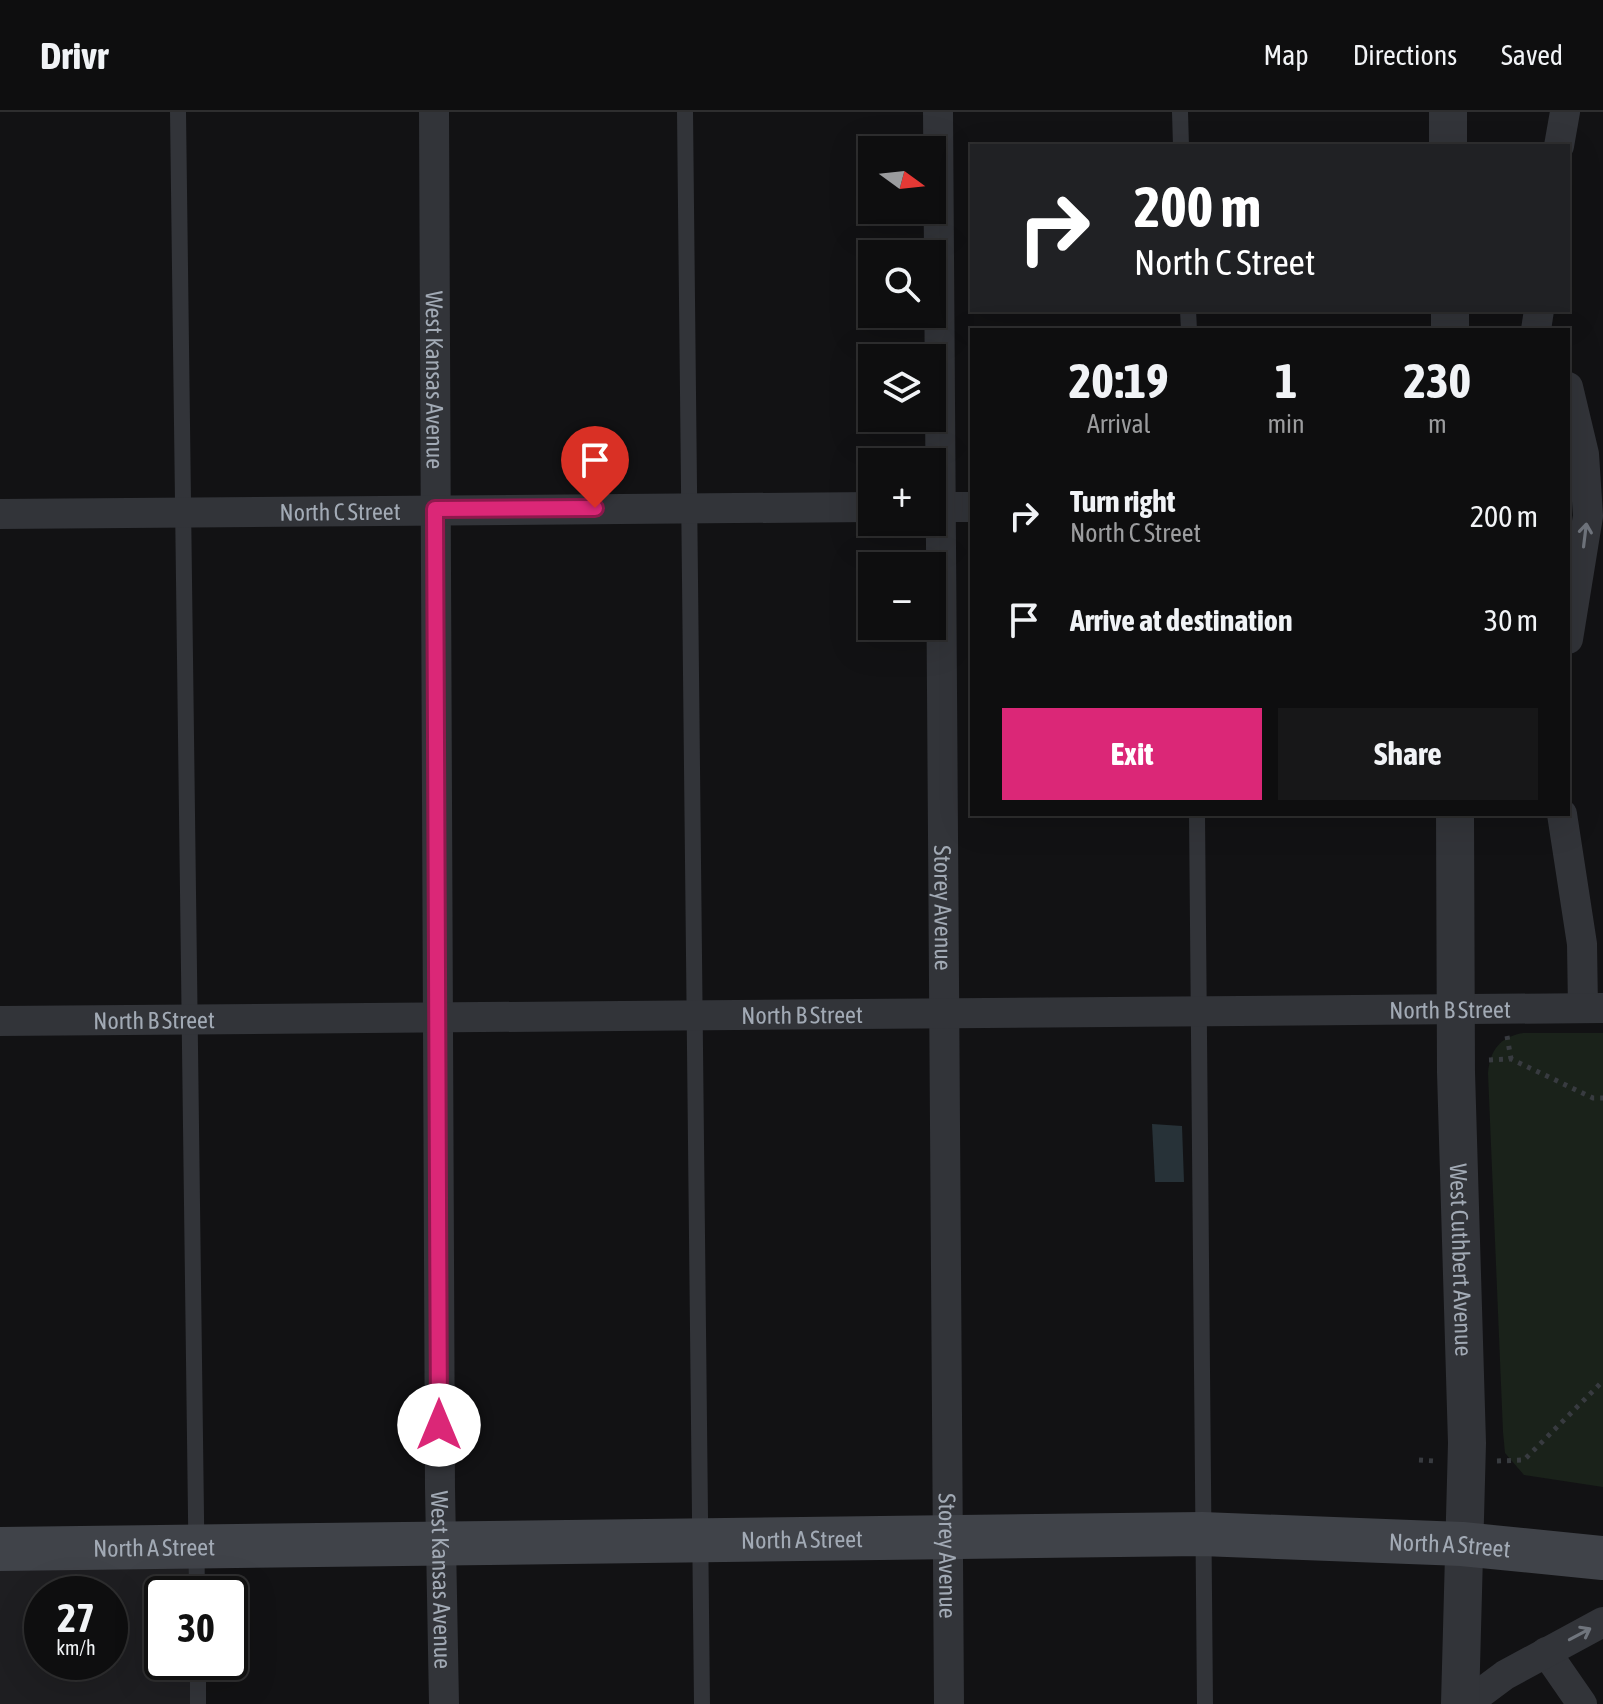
<!DOCTYPE html>
<html lang="en">
<head>
<meta charset="utf-8">
<style>
  :root { --surface:#0e0e0f; --page:#171718; --text:#f1f3f6; --muted:#9b9c9e; --line:#2e2e2f; --accent:#db2777 }
  body { margin:0; font-family:"Asap Condensed",sans-serif; background:var(--page); color:var(--text); height:100vh; display:flex; flex-direction:column; font-size:30px; white-space:nowrap }
  * { box-sizing:border-box; margin:0 }
  p { font-size:26px; color:var(--muted) }
  .icon { flex:none; width:44px; height:44px; fill:none; stroke:currentColor; stroke-width:2; stroke-linecap:round; stroke-linejoin:round }
  .map { position:relative; flex:1; overflow:hidden }
  .drawer { position:absolute; left:970px; top:216px; width:600px; height:488px; display:flex; flex-direction:column; background:var(--surface); border-radius:0px; box-shadow:0 8px 32px #0002,0 0 0 2px var(--line) }
  .drawer>* { flex:none }
  .top-card { position:absolute; left:970px; top:32px; width:600px; height:168px; border-radius:0px; box-shadow:0 8px 32px #0002,0 0 0 2px var(--line); background:#202124; color:#fff; overflow:hidden }
  .needle { width:52px; rotate:105deg }
  .buttons { position:absolute; left:858px; top:24px; display:grid; gap:16px }
  .buttons a { display:grid; place-items:center; width:88px; height:88px; border-radius:0px; background:var(--surface); box-shadow:0 8px 32px #0002,0 0 0 2px var(--line); font-size:40px }
  .speed { position:absolute; left:24px; top:1464px; display:flex; gap:16px; font-size:40px; font-weight:700; text-align:center }
  .speed>* { display:grid; place-content:center; width:104px; height:104px; border-radius:50%; background:var(--surface); box-shadow:0 8px 32px #0002,0 0 0 2px var(--line); line-height:1 }
  .speed small { font-size:20px; font-weight:400 }
  .speed .limit { border:4px solid #111; border-radius:12px; background:#fff; color:#111 }
  .pin { position:absolute; display:grid; place-items:center; width:68px; height:68px; color:#fff; margin:-82px -34px; border-radius:50% 50% 50% 0; rotate:-45deg; box-shadow:0 0 8px #0007 }
  .pin .icon { rotate:45deg }
  .me { position:absolute; width:88px; margin:-44px; rotate:0deg; stroke-linejoin:round; filter:drop-shadow(0 0 6px #0008) }
  .turn { display:flex; align-items:center; gap:28px; height:168px; padding:0 32px; font-size:36px }
  .turn .icon { width:104px; height:104px; stroke-width:2.5 }
  .turn b { display:block; font-size:56px; line-height:68px }
  .eta { display:flex; justify-content:space-evenly; align-items:center; height:136px; text-align:center }
  .eta b { font-size:48px; font-weight:700; line-height:56px }
  .action { display:flex; gap:16px; margin-top:auto; padding:16px 32px }
  .action a { flex:1; height:92px; border-radius:0px; background:var(--accent); color:#fff; font-size:32px; font-weight:700; line-height:92px; text-align:center }
  .action a+a { background:var(--page); color:var(--text) }
  ul { padding:0; list-style:none }
  li { display:flex; align-items:center; gap:24px; height:104px; padding:0 32px }
  li div { flex:1 }
  li b { display:block; font-size:30px }
  li em { font-style:normal }
  header { display:flex; align-items:center; gap:48px; box-sizing:border-box; height:112px; padding:0 40px; background:var(--surface); border-bottom:2px solid var(--line) }
  header strong { font-size:38px }
  nav { display:flex; gap:44px; margin-inline-start:auto; font-size:28px }
  .map>svg:first-child { display:block }
  .built { fill:#1e1e21; fill-rule:evenodd }
  .green { fill:#1a221a }
  .water { fill:#273238 }
  .lines { fill:none; stroke-linecap:round; stroke-linejoin:round }
  .path { stroke:#383b40; stroke-width:5; stroke-dasharray:4 6; stroke-linecap:butt }
  .service { stroke:#323439; stroke-width:16 }
  .minor { stroke:#323439; stroke-width:30 }
  .tertiary { stroke:#323439; stroke-width:38 }
  .secondary { stroke:#404349; stroke-width:44 }
  .oneway { stroke:#70757d }
  .route-casing { stroke:#8e194d; stroke-width:20 }
  .route { stroke:#db2777; stroke-width:14 }
  .labels { text-anchor:middle; dominant-baseline:central; stroke-width:6; stroke-linejoin:round; paint-order:stroke }
  .street-label { font-size:24px; fill:#a2aab5; stroke:#0d0d0e }
</style>
</head>
<body>
<header>
<strong>Drivr</strong>
<nav><a>Map</a><a>Directions</a><a>Saved</a></nav>
</header>
<div class="map">
<svg width="1603" height="1592" viewBox="0 0 1603 1592">
  <rect width="100%" height="100%" fill="#121214"/>
  <path class="built" d="M193,1418v64h-31v68h32v42h-194v-168zM42,1482h68v68h-68z"/>
  <path class="green" d="M1523,921h80v454l-79,-12 -19,-22 -2,-21 -15,-359c2,-23 12,-36 35,-40z"/>
  <path class="water" d="M1152,1012l30,2 2,56h-29z"/>
  <g class="lines">
    <path class="path" d="M1507,924l4,23
      M1489,948l22,-1 82,39h10
      M1419,1348l16,1
      M1497,1349l27,-1 79,-79"/>
    <path class="service" d="M178,0l19,1482
      M685,0l17,1592
      M1180,0l1,34
      M1188,198l1,20
      M1197,702l8,890
      M198,1550v42"/>
    <g class="minor">
      <path id="s1" d="M434,0l6,1376 4,216"/>
      <path id="s2" d="M938,0l11,1592"/>
      <path d="M1559,34l6,-34"/>
      <path d="M1536,218l3,-20"/>
      <path d="M1568,275l16,67 4,62 -20,123"/>
      <path d="M932,395h40"/>
      <path id="s3" d="M0,402l872,-7"/>
      <path d="M1562,702l20,130 1,64"/>
      <path id="s4" d="M0,909l1603,-13"/>
      <path d="M1546,1540l36,52"/>
      <path d="M1466,1592l39,-29 98,-53"/>
    </g>
    <g class="tertiary">
      <path d="M1448,0v34"/>
      <path d="M1450,198v20"/>
      <path id="s5" d="M1455,702l1,258 11,371 -7,261"/>
    </g>
    <path class="secondary" id="s6" d="M0,1437l1202,-15 260,10 141,14"/>
  </g>
  <defs><path id="oneway-shaft" d="M-6 0H5M1.5-3L5.5 0L1.5 3" fill="none" stroke-width="1.6" stroke-linecap="round" stroke-linejoin="round" transform="scale(2)"/></defs>
  <g class="oneway">
    <use href="#oneway-shaft" transform="translate(1585 423) rotate(-83)"/>
    <use href="#oneway-shaft" transform="translate(1580 1522) rotate(-28)"/>
  </g>
  <g class="lines">
    <defs>
      <path id="route" d="M439,1313l-4,-916 160,-1"/>
    </defs>
    <use href="#route" class="route-casing"/>
    <use href="#route" class="route"/>
  </g>
  <g class="labels">
    <g class="street-label">
      <text stroke="none"><textPath href="#s1" startOffset="268">West Kansas Avenue</textPath></text>
      <text stroke="none"><textPath href="#s3" startOffset="340">North C Street</textPath></text>
      <text stroke="none"><textPath href="#s2" startOffset="796">Storey Avenue</textPath></text>
      <text stroke="none"><textPath href="#s4" startOffset="1450">North B Street</textPath></text>
      <text stroke="none"><textPath href="#s4" startOffset="802">North B Street</textPath></text>
      <text stroke="none"><textPath href="#s4" startOffset="154">North B Street</textPath></text>
      <text stroke="none"><textPath href="#s5" startOffset="446">West Cuthbert Avenue</textPath></text>
      <text stroke="none"><textPath href="#s6" startOffset="802">North A Street</textPath></text>
      <text stroke="none"><textPath href="#s6" startOffset="1450">North A Street</textPath></text>
      <text stroke="none"><textPath href="#s6" startOffset="154">North A Street</textPath></text>
      <text stroke="none"><textPath href="#s2" startOffset="1444">Storey Avenue</textPath></text>
      <text stroke="none"><textPath href="#s1" startOffset="1468">West Kansas Avenue</textPath></text>
    </g>
  </g>
</svg>
<div class="buttons">
<a><svg class="needle" viewBox="-14 -14 28 28"><path d="M0-13l5 13h-10z" fill="#e53935"/><path d="M0 13l5-13h-10z" fill="#9b9c9e"/></svg></a>
<a><svg class="icon" aria-label="search" viewBox="0 0 24 24"><circle cx="10" cy="10" r="6"/><path d="M15 15l6 6"/></svg></a>
<a><svg class="icon" aria-label="layers" viewBox="0 0 24 24"><path d="M12 4l9 5-9 5-9-5zM3 14l9 5 9-5"/></svg></a>
<a>+</a>
<a>−</a>
</div>
<div class="speed"><div>27<small>km/h</small></div><div class="limit">30</div></div>
<div class="pin" style="left:595px;top:396px;background:#d93025"><svg class="icon" aria-label="arrive" viewBox="0 0 24 24"><path d="M6 21V4h12l-3 4 3 4H6"/></svg></div>
<svg class="me" style="left:439px;top:1313px" viewBox="-20 -20 40 40"><circle r="19" fill="#fff"/><path d="M0-13L10 11 0 6-10 11z" fill="#db2777"/></svg>
<div class="top-card">
<div class="turn"><svg class="icon" aria-label="right" viewBox="0 0 24 24"><path d="M7 20v-9h11M14 6l5 5-5 5"/></svg><div><b>200 m</b>North C Street</div></div>
</div>
<section class="drawer">
<div class="eta">
<div><b>20:19</b><p>Arrival</p></div>
<div><b>1</b><p>min</p></div>
<div><b>230</b><p>m</p></div>
</div>
<ul>
<li><svg class="icon" aria-label="right" viewBox="0 0 24 24"><path d="M7 20v-9h11M14 6l5 5-5 5"/></svg><div><b>Turn right</b><p>North C Street</p></div><em>200 m</em></li>
<li><svg class="icon" aria-label="arrive" viewBox="0 0 24 24"><path d="M6 21V4h12l-3 4 3 4H6"/></svg><div><b>Arrive at destination</b></div><em>30 m</em></li>
</ul>
<div class="action"><a>Exit</a><a>Share</a></div>
</section>
</div>
</body>
</html>
